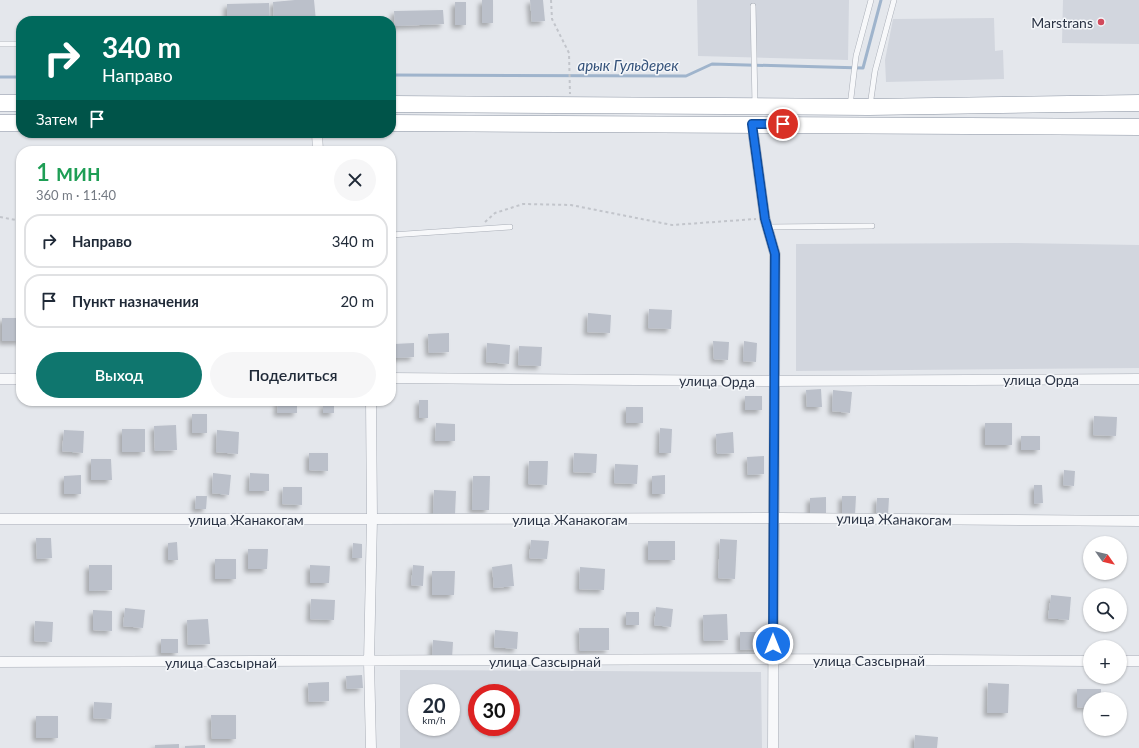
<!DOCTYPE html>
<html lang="ru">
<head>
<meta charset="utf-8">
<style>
  :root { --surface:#fff; --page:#f6f6f7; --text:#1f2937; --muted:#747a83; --line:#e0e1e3; --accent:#0f766e }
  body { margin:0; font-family:Lato,sans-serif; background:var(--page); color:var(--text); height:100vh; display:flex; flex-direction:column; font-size:15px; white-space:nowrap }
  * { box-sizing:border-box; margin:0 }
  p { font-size:13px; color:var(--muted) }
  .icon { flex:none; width:22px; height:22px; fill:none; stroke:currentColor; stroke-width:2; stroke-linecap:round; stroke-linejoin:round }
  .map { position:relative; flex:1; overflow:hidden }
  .sheet { position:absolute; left:16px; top:146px; width:380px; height:260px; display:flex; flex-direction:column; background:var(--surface); border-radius:16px; box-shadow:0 1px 3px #0004 }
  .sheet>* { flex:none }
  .hud { position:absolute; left:16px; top:16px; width:380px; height:122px; border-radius:16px; box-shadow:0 1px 3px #0004; background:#00695c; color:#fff; overflow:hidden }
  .needle { width:26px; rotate:124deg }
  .tools { position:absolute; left:1083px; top:536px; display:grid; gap:8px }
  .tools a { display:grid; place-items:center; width:44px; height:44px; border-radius:50%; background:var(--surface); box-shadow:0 1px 3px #0004; font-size:20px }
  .speed { position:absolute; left:408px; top:684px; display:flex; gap:8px; font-size:20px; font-weight:700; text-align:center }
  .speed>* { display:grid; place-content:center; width:52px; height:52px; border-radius:50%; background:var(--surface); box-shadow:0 1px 3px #0004; line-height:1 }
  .speed small { font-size:10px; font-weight:400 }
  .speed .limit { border:6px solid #d22; background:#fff; color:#111 }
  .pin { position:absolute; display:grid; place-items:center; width:34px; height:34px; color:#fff; margin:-17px; border:2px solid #fff; border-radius:50%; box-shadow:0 1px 4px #0007 }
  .me { position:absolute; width:44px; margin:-22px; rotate:0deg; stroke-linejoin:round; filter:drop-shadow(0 0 3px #0008) }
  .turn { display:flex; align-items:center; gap:14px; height:84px; padding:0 20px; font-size:18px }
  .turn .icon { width:52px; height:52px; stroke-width:2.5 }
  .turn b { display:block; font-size:28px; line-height:34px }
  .then { display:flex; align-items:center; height:38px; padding:0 20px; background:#0003; gap:8px; font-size:15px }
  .round { display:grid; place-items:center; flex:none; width:42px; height:42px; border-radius:21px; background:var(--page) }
  .head { display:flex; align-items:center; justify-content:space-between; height:68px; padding:0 20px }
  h1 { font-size:24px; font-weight:600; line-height:30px; color:#1e9e55 }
  .button { display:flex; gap:8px; margin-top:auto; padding:8px 20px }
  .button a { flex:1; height:46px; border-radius:24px; background:var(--accent); color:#fff; font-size:16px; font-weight:600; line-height:46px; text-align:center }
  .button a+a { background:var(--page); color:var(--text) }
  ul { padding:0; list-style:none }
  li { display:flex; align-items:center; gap:12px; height:54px; margin:0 8px 6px; padding:0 12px; border:2px solid var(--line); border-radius:16px }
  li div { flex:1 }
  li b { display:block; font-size:15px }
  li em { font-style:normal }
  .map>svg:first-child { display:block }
  .built { fill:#d2d6de; fill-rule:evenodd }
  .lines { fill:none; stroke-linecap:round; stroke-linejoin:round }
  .stream { stroke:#9fb4cc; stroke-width:3 }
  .building { fill:#bbc0ca; filter:url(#shadow) }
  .service-casing { stroke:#a9aeb7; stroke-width:6 }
  .minor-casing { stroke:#a9aeb7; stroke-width:11 }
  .trunk-casing { stroke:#8b94a3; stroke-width:17 }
  .path { stroke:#c2c5cb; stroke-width:2; stroke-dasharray:3 3; stroke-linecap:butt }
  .service { stroke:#f7f8fa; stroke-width:5 }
  .minor { stroke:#f7f8fa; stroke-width:10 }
  .trunk { stroke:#fff; stroke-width:16 }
  .route-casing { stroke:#114b97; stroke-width:10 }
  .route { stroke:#1a73e8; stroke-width:7 }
  .poi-dot { fill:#d1495b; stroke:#f4f6f9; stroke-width:1.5 }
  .labels { text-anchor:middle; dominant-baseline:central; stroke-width:3; stroke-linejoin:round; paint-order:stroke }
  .poi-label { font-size:14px; fill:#2b3445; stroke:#f4f6f9; text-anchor:end }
  .street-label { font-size:14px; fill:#2b3445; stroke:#f4f6f9 }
  .water-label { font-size:15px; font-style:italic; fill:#34527a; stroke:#f4f6f9 }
</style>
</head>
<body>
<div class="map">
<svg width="1139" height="748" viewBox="0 0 1139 748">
  <defs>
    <filter id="shadow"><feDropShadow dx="-3.5" dy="3.5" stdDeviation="2" flood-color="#0004"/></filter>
  </defs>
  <rect width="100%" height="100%" fill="#e4e7ec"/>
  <path class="built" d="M697,0h152l-1,60 -150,-4z
    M1063,0h76v44l-77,-1z
    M994,18l1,33 8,-1 1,29 -118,3 -1,-22 8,-41z
    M1014,243l125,2v123l-343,3v-127z
    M400,670l361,2 1,76h-362zM417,693h34v34h-34zM477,693h34v34h-34z"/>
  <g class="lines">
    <path class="stream" d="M391,75l295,1 26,-12 151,4 18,-68
      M0,77h21"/>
  </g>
  <path class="building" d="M295,0h19l2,21h-42l-1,-19z
    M482,0h11v23h-11z
    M530,0h13l2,21 -13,1z
    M455,2h11v23h-11z
    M269,3l1,18h-43v-17z
    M443,10l1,14 -49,2 -1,-15z
    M649,309l23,1 -1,19 -23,-1z
    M588,313l23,2 -1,18 -23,-1z
    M2,318h19v23h-19z
    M449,333v19l-20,1 -1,-19z
    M713,341l16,1 -1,18 -14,-1z
    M744,341l13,2 -1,19 -13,-1z
    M414,343v14l-20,1v-14z
    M487,343l23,2 -1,19 -23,-2z
    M519,346l23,1 -1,19 -23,-1z
    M821,389l1,18h-15l-1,-17z
    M833,390l19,2 -2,21 -18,-2z
    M745,396h17v14h-17z
    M419,400h9v18h-9z
    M278,401h19v12h-20z
    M323,404h11v9h-11z
    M626,407h17v16h-17z
    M192,414h15v19h-15z
    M1094,416l23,1 -1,19 -23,-1z
    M436,423l19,1v17h-20z
    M985,423h27v22h-27z
    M176,425l1,25 -22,1 -1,-25z
    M660,428l12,1 -1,24h-12z
    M122,429h23v23h-23z
    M64,430l20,1 -1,22 -21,-2z
    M217,430l22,2 -1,22 -22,-2z
    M733,432l1,21 -17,1 -1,-20z
    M1021,436h19v14h-19z
    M309,453h19v18l-19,-1z
    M574,453l23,1 -1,19 -23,-1z
    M764,456v18l-16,1 -1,-18z
    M91,459h20l1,21h-21z
    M529,461h19l-1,24 -19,-1z
    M615,464l23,1 -1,19 -23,-1z
    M1064,470l11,1 -1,15 -11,-1z
    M213,473l18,2 -2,20 -17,-2z
    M250,473l19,1v17h-20z
    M81,475v19h-17v-18z
    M665,475v19h-13v-18z
    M473,476h17l-1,34h-17z
    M1034,485h8l1,18 -9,1z
    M283,487h19v18l-20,-1z
    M434,490l22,1 -1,24 -22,-1z
    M196,496h11l-1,13h-11z
    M842,496h14l-1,19h-13z
    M826,497v17h-16v-16z
    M877,498h12l-1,17h-12z
    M36,538h15l1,20 -15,1z
    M720,539l17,1 -2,39 -17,-1z
    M531,540l18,1 -2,18 -18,-1z
    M648,541h27v19h-27z
    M177,542l1,18h-10v-17z
    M353,543l9,1v14h-10z
    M248,549h20l-1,20h-19z
    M215,559h21v20h-21z
    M512,564l2,22 -20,2 -2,-21z
    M89,565h23v25l-23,1z
    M310,565l20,1 -1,17h-19z
    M413,565l11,1 -1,20 -12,-1z
    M580,567l25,2 -1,21 -25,-1z
    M432,571h23l-1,24h-22z
    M1051,595l20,2 -2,23 -21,-2z
    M311,599l24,1 -1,20 -24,-1z
    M656,607l17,2 -2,18 -17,-2z
    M125,608l20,2 -2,18 -20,-2z
    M93,610l19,1v20l-19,-1z
    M626,612h13v13h-13z
    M727,614l1,26 -24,1 -1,-26z
    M208,619l2,25 -22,1 -1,-25z
    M35,621l18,1 -1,20 -18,-1z
    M579,628h30v22l-29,1z
    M495,630l23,2 -1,17 -23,-2z
    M740,632h22l1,17 -23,1z
    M161,639h17v14h-17z
    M433,640l20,2 -1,16 -20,-1z
    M362,675l1,13 -16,1 -1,-13z
    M329,682v19l-20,1 -1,-19z
    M988,683l21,1 -1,29h-21z
    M1077,689h24v10h-11v9l-13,-1z
    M94,702l18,1 -1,16 -18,-1z
    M211,715h25v24h-24z
    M36,716h22v22h-22z
    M915,735l23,2 -1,11h-23z
    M179,744v4h-24v-3z
    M205,745v3h-20v-2z"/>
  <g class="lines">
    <defs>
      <path id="service" d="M753,6l2,99
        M0,44h21
        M850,106l6,-50 15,-56
        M870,106l5,-35 19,-71
        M768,227l104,-1
        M391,235l119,-8"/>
      <path id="minor" d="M752,124l13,95 10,35 -2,494
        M317,133l1,18
        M391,378l383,3 365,-2
        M0,379h21
        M0,519h372l408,-1 359,3
        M1120,661h19
        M0,662l773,-3 317,2
        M371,748l-2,-87 3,-142 -1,-118"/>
      <path id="trunk" d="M0,103h21
        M391,104l478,3 270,-4
        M0,123h21
        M391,123l748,4"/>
    </defs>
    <use href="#service" class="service-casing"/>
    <use href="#minor" class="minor-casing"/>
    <use href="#trunk" class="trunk-casing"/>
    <path class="path" d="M551,0l1,19 17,34 1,41
      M0,217l21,4
      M485,222l10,-9 28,-9 48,1 101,20 84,-6"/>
    <use href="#service" class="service"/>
    <use href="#minor" class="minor"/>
    <use href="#trunk" class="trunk"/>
  </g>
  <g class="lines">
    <defs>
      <path id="route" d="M773,644l2,-390 -10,-35 -13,-95h31"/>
    </defs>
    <use href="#route" class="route-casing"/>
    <use href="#route" class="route"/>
  </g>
  <circle class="poi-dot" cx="1101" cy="22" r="4"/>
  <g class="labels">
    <g class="poi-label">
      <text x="1093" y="22">Marstrans</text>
    </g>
    <g class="street-label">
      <text x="1041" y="379">улица Орда</text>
      <text transform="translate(717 381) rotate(1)">улица Орда</text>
      <text x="246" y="519">улица Жанакогам</text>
      <text x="570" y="519">улица Жанакогам</text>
      <text transform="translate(894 519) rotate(1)">улица Жанакогам</text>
      <text x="869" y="660">улица Сазсырнай</text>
      <text x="545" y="661">улица Сазсырнай</text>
      <text x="221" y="662">улица Сазсырнай</text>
    </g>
    <g class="water-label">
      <text x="628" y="65">арык Гульдерек</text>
    </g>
  </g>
</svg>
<div class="tools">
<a><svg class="needle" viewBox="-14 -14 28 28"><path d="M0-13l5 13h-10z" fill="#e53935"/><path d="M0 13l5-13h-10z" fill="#747a83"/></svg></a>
<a><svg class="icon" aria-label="search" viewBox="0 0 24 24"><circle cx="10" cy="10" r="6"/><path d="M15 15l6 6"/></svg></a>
<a>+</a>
<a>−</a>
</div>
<div class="speed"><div>20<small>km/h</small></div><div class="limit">30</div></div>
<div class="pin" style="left:783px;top:124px;background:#d93025"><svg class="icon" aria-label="arrive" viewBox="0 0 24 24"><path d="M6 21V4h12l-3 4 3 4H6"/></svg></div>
<svg class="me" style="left:773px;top:644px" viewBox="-20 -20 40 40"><circle r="17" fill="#1a73e8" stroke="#fff" stroke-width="3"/><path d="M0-11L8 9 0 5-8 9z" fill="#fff"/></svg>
<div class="hud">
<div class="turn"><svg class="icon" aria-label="right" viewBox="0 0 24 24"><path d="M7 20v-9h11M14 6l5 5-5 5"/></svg><div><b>340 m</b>Направо</div></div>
<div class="then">Затем<svg class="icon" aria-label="arrive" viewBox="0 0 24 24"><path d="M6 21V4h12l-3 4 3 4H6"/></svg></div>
</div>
<section class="sheet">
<div class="head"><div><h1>1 мин</h1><p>360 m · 11:40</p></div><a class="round"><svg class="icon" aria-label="close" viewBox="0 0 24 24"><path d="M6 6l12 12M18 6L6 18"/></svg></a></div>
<ul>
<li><svg class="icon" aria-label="right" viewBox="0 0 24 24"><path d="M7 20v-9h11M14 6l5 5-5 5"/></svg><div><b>Направо</b></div><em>340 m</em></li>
<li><svg class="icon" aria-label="arrive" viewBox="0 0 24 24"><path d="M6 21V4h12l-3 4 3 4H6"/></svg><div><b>Пункт назначения</b></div><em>20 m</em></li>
</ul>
<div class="button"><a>Выход</a><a>Поделиться</a></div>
</section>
</div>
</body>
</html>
